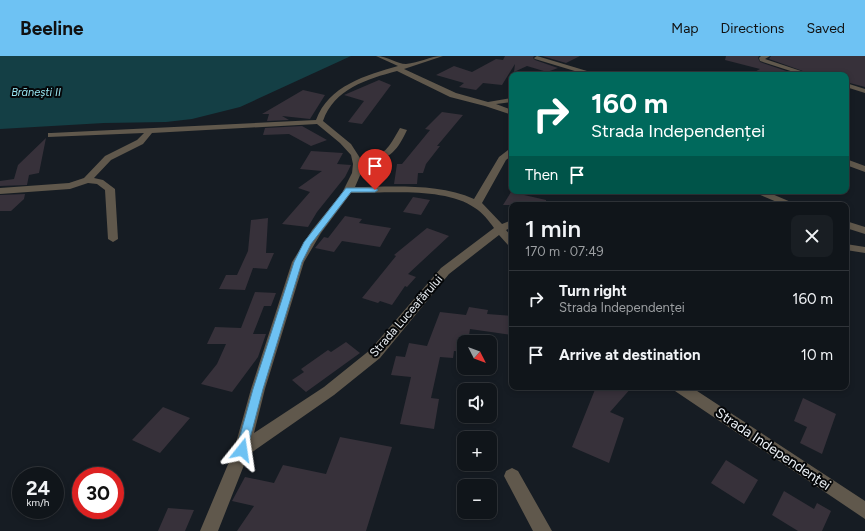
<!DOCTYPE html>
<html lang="en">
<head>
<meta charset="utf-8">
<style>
  :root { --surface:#10151a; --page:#191e23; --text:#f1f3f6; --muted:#9c9fa2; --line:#303439; --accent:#6ec2f3 }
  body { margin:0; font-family:Figtree,sans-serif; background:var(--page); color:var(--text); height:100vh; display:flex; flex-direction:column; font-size:15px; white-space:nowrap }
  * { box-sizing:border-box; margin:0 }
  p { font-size:13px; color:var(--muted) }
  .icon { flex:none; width:22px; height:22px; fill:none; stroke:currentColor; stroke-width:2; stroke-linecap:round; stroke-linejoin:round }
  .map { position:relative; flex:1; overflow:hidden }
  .details { position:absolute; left:509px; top:146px; width:340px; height:188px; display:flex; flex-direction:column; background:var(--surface); border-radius:8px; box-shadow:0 2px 6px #0003,0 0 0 1px var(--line) }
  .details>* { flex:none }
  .hud { position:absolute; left:509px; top:16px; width:340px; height:122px; border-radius:8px; box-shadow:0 2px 6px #0003,0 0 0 1px var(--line); background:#00695c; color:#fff; overflow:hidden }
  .needle { width:26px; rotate:132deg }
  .tools { position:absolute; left:457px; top:279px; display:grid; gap:8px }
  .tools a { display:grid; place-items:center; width:40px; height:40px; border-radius:8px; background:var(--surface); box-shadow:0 2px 6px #0003,0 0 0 1px var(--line); font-size:20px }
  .speed { position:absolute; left:12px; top:411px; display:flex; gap:8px; font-size:20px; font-weight:700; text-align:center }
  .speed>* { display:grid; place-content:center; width:52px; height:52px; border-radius:50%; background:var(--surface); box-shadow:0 2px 6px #0003,0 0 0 1px var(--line); line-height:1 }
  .speed small { font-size:10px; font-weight:400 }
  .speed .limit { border:6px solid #d22; background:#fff; color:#111 }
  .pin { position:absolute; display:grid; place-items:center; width:34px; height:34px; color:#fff; margin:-41px -17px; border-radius:50% 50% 50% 0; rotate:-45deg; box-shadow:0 0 4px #0007 }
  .pin .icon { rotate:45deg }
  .me { position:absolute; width:44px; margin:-22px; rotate:15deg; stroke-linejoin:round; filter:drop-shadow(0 0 3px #0008) }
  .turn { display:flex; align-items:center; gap:14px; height:84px; padding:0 16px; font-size:18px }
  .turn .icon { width:52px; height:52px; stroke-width:2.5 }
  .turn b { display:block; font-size:28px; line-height:34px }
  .then { display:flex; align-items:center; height:38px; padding:0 16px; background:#0003; gap:8px; font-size:15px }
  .round { display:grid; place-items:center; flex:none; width:42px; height:42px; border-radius:8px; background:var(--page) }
  .overview { display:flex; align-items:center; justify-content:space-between; height:68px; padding:0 16px }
  h1 { font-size:24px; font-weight:600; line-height:30px }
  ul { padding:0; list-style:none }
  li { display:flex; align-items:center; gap:12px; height:56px; padding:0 16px; border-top:1px solid var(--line) }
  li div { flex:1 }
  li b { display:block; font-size:15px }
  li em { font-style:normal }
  header { display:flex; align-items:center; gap:24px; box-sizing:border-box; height:56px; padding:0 20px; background:var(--accent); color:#111 }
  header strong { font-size:19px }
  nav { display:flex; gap:22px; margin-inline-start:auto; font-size:14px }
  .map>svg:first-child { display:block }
  .water { fill:#143f45 }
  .building { fill:#37313a }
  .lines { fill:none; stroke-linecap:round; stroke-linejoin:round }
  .minor { fill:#60584c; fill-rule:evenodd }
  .route { fill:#6ec2f3; stroke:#487e9e }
  .labels { text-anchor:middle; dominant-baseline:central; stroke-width:4; stroke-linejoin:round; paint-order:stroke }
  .far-water-label { font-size:11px; font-style:italic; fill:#99e6f2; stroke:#050709 }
  .street-label { font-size:12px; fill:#eaeff4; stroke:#050709 }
  .near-street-label { font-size:14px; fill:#eaeff4; stroke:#050709 }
</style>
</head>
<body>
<header>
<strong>Beeline</strong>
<nav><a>Map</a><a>Directions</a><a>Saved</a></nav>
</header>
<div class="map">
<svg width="865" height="475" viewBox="0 0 865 475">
  <rect width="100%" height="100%" fill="#161c23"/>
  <path class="water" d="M0,0h351l-111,51 -48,12 -26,3 -62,1 -104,6z"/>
  <path class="building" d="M505,0h29l-1,2 2,2 23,8 -11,4 -20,-6 -13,6 1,-8 -13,21 -19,-2 -7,7 -17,-3 5,-4 -28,-8 18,-9 18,6 24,-13 7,1z
    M542,0h38l-14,7z
    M726,0h33l-1,2 2,4 38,13h-49l11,-6 -35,-9z
    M771,0h94v31l-19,-5v-7h-32l-45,-16z
    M379,24l12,5 -29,39 -14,-2 16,-21 -20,-6z
    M303,34l22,5 -15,24 -28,-3 7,4 -22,1 2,-7h-7z
    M442,56l21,3 -26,31h3l-14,18 -3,9h-5l-1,11h-23l3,-20h5l28,-34 -5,-1z
    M302,70l25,14 -16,6 -22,-12 -26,1 2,-7z
    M46,82l-7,35 -10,2 -2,10 -27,1v-5l14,-2 4,-14z
    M311,95l32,2 -6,11 14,1 -6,12 -28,35 -9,15 -26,-3 28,-32 -12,-4 24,-17 -22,-2z
    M511,136l35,8v5h-43z
    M25,138l-1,5 -13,12h-11v-16z
    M413,141l17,3 -9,15 -18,-3z
    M345,160l17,3 -3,4 32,5 -11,19 -38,-6 -8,11 -19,-4 9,-11 4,1z
    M268,162l-2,35h8l-7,16 -14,-1 -8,22 -26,-1 7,-14h11l11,-24 3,-31z
    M427,172l22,8 -41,38 8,3 -9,10 -2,-1 -13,19 -12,-4 -2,2 -16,-5 34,-42 -2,-1z
    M255,236l21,1 -5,13h-7l-11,28h13l-8,23 -26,35 -31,-8 16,-20 9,-20h-19l8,-17 26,1z
    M469,251l19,3 -1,4 25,2v19l-42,-6 -2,13h-4v10l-10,-1 -1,7 -13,-1 -9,41 8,1 -5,30 -34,-5 11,-47 -20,-2 5,-19 9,1 4,-14 18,3 13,-34 26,3z
    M346,286l14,11 -54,39 -14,-12 12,-8 -3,-3 27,-19 3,2z
    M596,331h36l-22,25 14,6 -15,45 -37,-16z
    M803,342l33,16 -14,40 -22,-11 7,-16 -13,-6z
    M163,351l27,11 -30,35 -28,-13z
    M340,381l52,10 -26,84h-129l17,-25 -22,-5 13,-24 29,6 9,-18 43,9z
    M726,404l32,20 -14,24 -33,-21z
    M784,435l30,18 3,-6 14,8 -9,20h-24l-26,-16z
    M168,452l26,2 -9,21h-27z"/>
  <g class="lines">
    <path class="minor" d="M376,0c11,0 21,8 30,8 13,-1 24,-8 37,-8l-39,13 52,24 32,9 24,-4v4l-16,2 16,6v5l-27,-9 -35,-9 -53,-26c-30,8 -63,18 -74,50l28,23 9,14c27,-3 27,-8 40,-30l7,2c-12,25 -18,29 -45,33l-1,10 -6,14c38,0 83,-4 119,12l25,-42 13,-10v8l-6,5 -24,43 20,21 10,-4v7l-6,3 6,7v9l-4,-1 -9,-10 -50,39 -69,84 -46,37 -86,60 -30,76h-18l34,-81 17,-61 41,-127 20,-32 30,-37 10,-20 1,-9 -2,-9 -11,-12 -23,-19 -165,9 -9,11 -32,16 -17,18 9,2 12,9 3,50 -5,3 -5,-3 -3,-49 -8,-6 -9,-1 -18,6 -70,5v-6l69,-5 15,-5 21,-22 32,-16 7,-7 -96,4v-4h3l265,-13c12,-34 50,-45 82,-54zM351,137c36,0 95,-6 124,15 8,5 14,13 19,20l-53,40 -71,82 -46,37 -70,46 11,-44 39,-127 17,-29z
      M537,0l60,18 1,1h-10l-53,-16 -1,-1z
      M761,0h9l-5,3 48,16h-10l-43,-14 -1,-3z
      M846,27l19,6v4l-19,-6z
      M846,103l19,7v6l-19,-7z
      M751,135h14l33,14h-14z
      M846,165l19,6v7l-19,-6z
      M846,188l19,3v6l-19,-3z
      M673,331h18l174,114v18l-190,-128z
      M512,412l6,3 34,60h-19l-29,-55 2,-5z"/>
  </g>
  <path class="route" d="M346,132h29l3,2 -3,2h-24l-40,52 -9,18 -39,127 -16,61 -1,4 -4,2 -5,-2 -1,-4 17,-61 41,-127 10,-20z"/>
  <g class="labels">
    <g class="far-water-label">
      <text x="36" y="36">Brănești II</text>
    </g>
    <g class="street-label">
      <text transform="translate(406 260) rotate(-49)">Strada Luceafărului</text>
    </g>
    <g class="near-street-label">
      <text transform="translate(773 393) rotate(34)">Strada Independenței</text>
    </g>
  </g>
</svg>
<div class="tools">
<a><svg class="needle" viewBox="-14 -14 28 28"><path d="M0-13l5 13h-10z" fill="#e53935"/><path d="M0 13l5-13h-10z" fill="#9c9fa2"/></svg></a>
<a><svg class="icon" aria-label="sound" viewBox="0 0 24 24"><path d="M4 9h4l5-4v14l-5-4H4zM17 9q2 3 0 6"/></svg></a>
<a>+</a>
<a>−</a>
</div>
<div class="speed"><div>24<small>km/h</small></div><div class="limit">30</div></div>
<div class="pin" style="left:375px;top:134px;background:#d93025"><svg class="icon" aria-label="arrive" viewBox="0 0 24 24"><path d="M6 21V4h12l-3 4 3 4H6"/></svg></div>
<svg class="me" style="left:242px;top:394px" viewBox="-20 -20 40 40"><path d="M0-17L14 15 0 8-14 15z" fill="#6ec2f3" stroke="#fff" stroke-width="4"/></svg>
<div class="hud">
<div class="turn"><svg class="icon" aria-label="right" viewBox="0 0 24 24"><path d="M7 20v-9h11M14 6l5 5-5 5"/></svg><div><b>160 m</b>Strada Independenței</div></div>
<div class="then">Then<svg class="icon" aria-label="arrive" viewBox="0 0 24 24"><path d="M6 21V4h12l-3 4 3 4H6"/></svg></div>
</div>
<section class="details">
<div class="overview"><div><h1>1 min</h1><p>170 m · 07:49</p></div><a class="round"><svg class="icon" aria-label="close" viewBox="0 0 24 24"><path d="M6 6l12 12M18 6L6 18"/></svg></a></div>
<ul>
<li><svg class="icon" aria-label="right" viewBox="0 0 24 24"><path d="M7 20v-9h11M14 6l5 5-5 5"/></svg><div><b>Turn right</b><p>Strada Independenței</p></div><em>160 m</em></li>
<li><svg class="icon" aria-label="arrive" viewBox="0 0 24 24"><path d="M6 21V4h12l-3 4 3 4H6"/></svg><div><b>Arrive at destination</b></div><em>10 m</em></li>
</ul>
</section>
</div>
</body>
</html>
